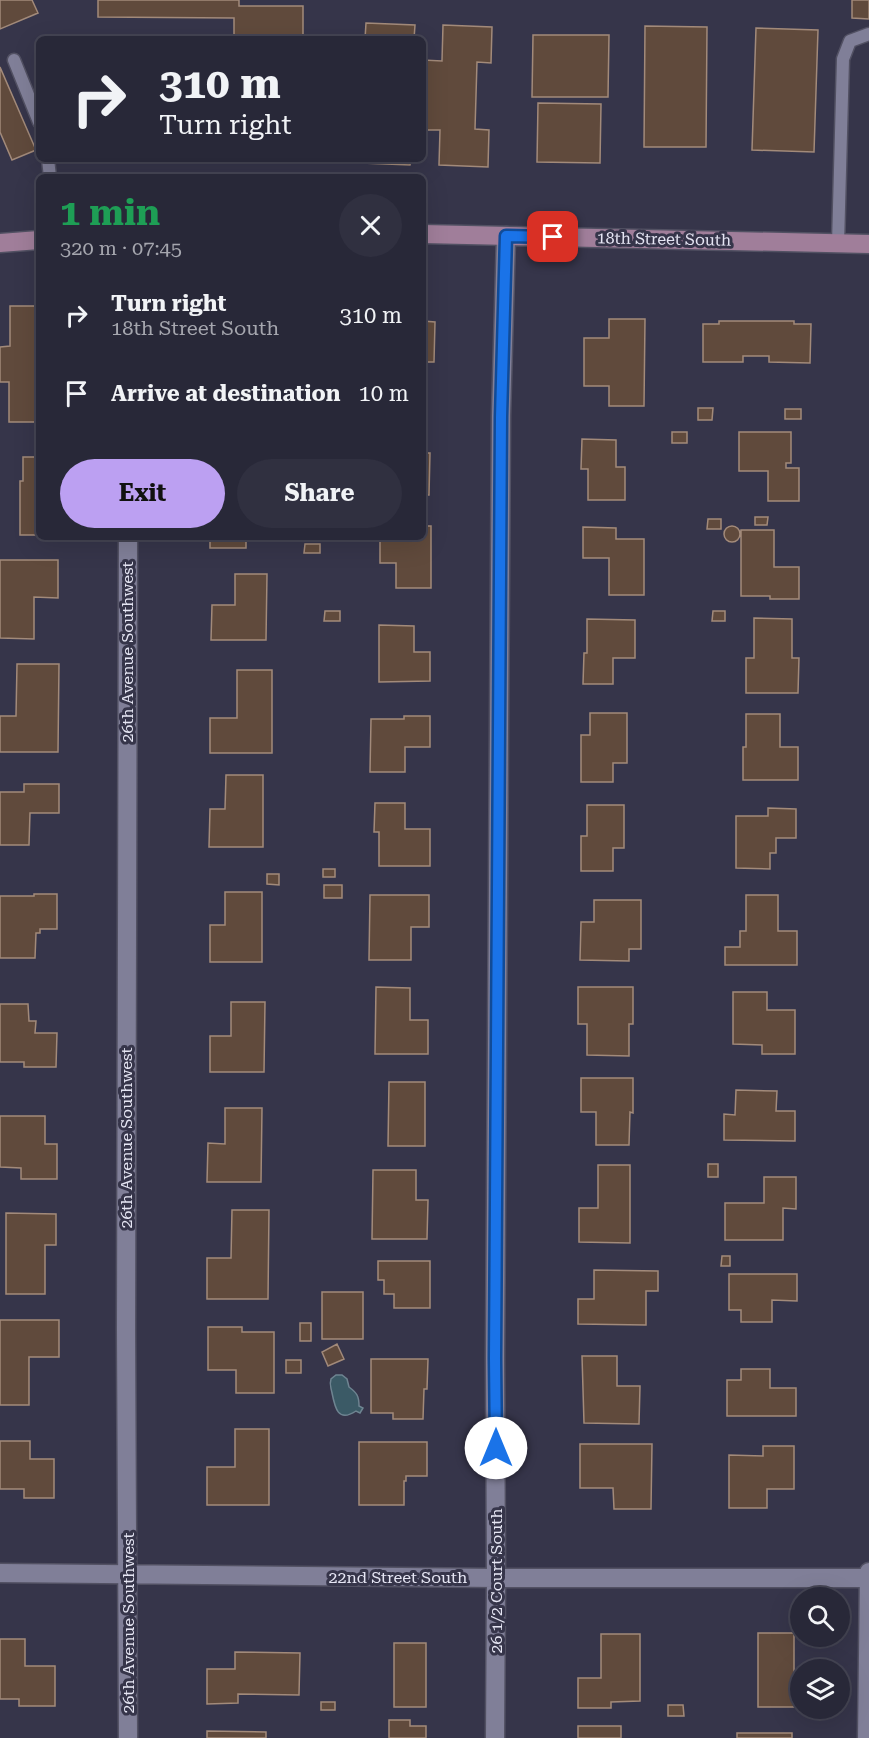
<!DOCTYPE html>
<html lang="en">
<head>
<meta charset="utf-8">
<style>
  :root { --surface:#282838; --page:#303040; --text:#f1f3f6; --muted:#a5a6ae; --line:#444453; --accent:#bca0f2 }
  body { margin:0; font-family:"Roboto Serif",serif; background:var(--page); color:var(--text); height:100vh; display:flex; flex-direction:column; font-size:22px; white-space:nowrap }
  * { box-sizing:border-box; margin:0 }
  p { font-size:20px; color:var(--muted) }
  .icon { flex:none; width:33px; height:33px; fill:none; stroke:currentColor; stroke-width:2; stroke-linecap:round; stroke-linejoin:round }
  .map { position:relative; flex:1; overflow:hidden }
  .panel { position:absolute; left:36px; top:174px; width:390px; height:366px; display:flex; flex-direction:column; background:var(--surface); border-radius:9px; box-shadow:0 6px 24px #0002,0 0 0 2px var(--line) }
  .panel>* { flex:none }
  .guide { position:absolute; left:36px; top:36px; width:390px; height:126px; border-radius:9px; box-shadow:0 6px 24px #0002,0 0 0 2px var(--line); background:#282838; color:var(--text); overflow:hidden }
  .controls { position:absolute; left:790px; top:1587px; display:grid; gap:12px }
  .controls a { display:grid; place-items:center; width:60px; height:60px; border-radius:50%; background:var(--surface); box-shadow:0 6px 24px #0002,0 0 0 2px var(--line); font-size:30px }
  .pin { position:absolute; display:grid; place-items:center; width:51px; height:51px; color:#fff; margin:-26px; border-radius:12px; box-shadow:0 3px 9px #0006 }
  .me { position:absolute; width:66px; margin:-33px; rotate:0deg; stroke-linejoin:round; filter:drop-shadow(0 0 4px #0008) }
  .turn { display:flex; align-items:center; gap:21px; height:126px; padding:0 24px; font-size:27px }
  .turn .icon { width:78px; height:78px; stroke-width:2.5 }
  .turn b { display:block; font-size:42px; line-height:51px }
  .round { display:grid; place-items:center; flex:none; width:63px; height:63px; border-radius:32px; background:var(--page) }
  .headline { display:flex; align-items:center; justify-content:space-between; height:102px; padding:0 24px }
  h1 { font-size:36px; font-weight:700; line-height:45px; color:#1e9e55 }
  .action { display:flex; gap:12px; margin-top:auto; padding:12px 24px }
  .action a { flex:1; height:69px; border-radius:36px; background:var(--accent); color:#111; font-size:24px; font-weight:700; line-height:69px; text-align:center }
  .action a+a { background:var(--page); color:var(--text) }
  ul { padding:0; list-style:none }
  li { display:flex; align-items:center; gap:18px; height:78px; padding:0 24px }
  li div { flex:1 }
  li b { display:block; font-size:22px }
  li em { font-style:normal }
  .map>svg:first-child { display:block }
  .water { fill:#3b5a66; stroke:#6e8491; stroke-width:1.5 }
  .building { fill:#604a3c; stroke:#a28a7a; stroke-width:1.5 }
  .lines { fill:none; stroke-linecap:round; stroke-linejoin:round }
  .lane-casing { stroke:#525163; stroke-width:15 }
  .street-casing { stroke:#525163; stroke-width:21 }
  .secondary-casing { stroke:#525163; stroke-width:21 }
  .lane { stroke:#807f98; stroke-width:12 }
  .street { stroke:#807f98; stroke-width:18 }
  .secondary { stroke:#a07e9a; stroke-width:18 }
  .route-casing { stroke:#114b97; stroke-width:15 }
  .route { stroke:#1a73e8; stroke-width:10 }
  .labels { text-anchor:middle; dominant-baseline:central; stroke-width:6; stroke-linejoin:round; paint-order:stroke }
  .street-label { font-size:16px; fill:#e6e6f4; stroke:#36354a }
</style>
</head>
<body>
<div class="map">
<svg width="869" height="1738" viewBox="0 0 869 1738">
  <rect width="100%" height="100%" fill="#36354a"/>
  <path class="water" d="M336,1375h6l5,4 2,8c8,6 10,9 10,19l4,2 -3,5 -4,-2c-18,12 -21,-3 -24,-18 -1,-6 -3,-8 -1,-14z"/>
  <path class="building" d="M0,0h32l6,13 -38,16z
    M98,0h141v6h64v33h-69v-21l-136,-1z
    M852,0h17v19l-17,-1z
    M366,23l49,2 -1,14h-49z
    M443,25l49,2 -1,36 -14,-1 -2,67 14,1 -1,37 -49,-2 1,-35h-17v-70l19,1z
    M645,26l62,1 -1,120h-62z
    M756,28l62,2 -4,122 -62,-2z
    M533,35h76l-1,62h-76z
    M0,67l36,83 -24,10 -12,-28z
    M538,103l63,1 -1,59 -63,-1z
    M362,159h49l-1,6 -48,-2z
    M10,306h29v116h-30v-40h-9v-35l10,-1z
    M609,319h36l-1,87h-35v-20h-25v-48h25z
    M423,321l12,1 -1,40h-11z
    M719,321h75v3h17l-1,39 -41,-1v-6h-26v6h-40v-38h16z
    M698,408h15l-1,12h-14z
    M785,409h16v10h-16z
    M672,432h15v11h-15z
    M739,432h52v31h-5v5h13v33h-31v-30h-29z
    M582,439l34,1v27h9v33h-37v-31h-7z
    M423,453h7l-1,42h-6z
    M23,457h16v78h-19v-54h3z
    M755,517h13l-1,8h-12z
    M708,519h13v10h-14z
    M423,526h8v62h-35v-25h-16v-26h43z
    M724 534a8 8 0 1 1 16 0a8 8 0 1 1-16 0Z
    M583,527l33,1v11h28v56h-35v-37h-26z
    M741,530h33v37h25v32h-29v-3h-29z
    M210,537h36v11h-36z
    M305,544h15v9h-16z
    M0,560h58v38l-24,-1v42l-34,-1z
    M235,574h32l-1,66h-55l1,-35h23z
    M325,611h15v10h-16z
    M713,611h12v10h-13z
    M754,618l38,1v39h7l-1,35h-52v-35h8z
    M587,619l48,1v38h-22v26h-30l1,-31h3z
    M379,625l35,1v26h16v29l-51,1z
    M17,664h42l-1,88h-58v-36h16z
    M237,670h35v83h-62v-35h27z
    M590,713h37v50h-14v19h-32v-47h9z
    M746,714h34v33h18v33h-55v-33h3z
    M404,716h26v31h-25v25h-35l1,-53h33z
    M226,775h37v72h-54l1,-38h15z
    M24,784h35v29h-29l-1,32h-29v-53h24z
    M375,803h30v26h25v37h-51v-34h-5z
    M587,805h37v43h-11v23h-32v-35h6z
    M768,808l28,1v29h-20v15h-6v16l-34,-1v-52h32z
    M323,869h12v8h-12z
    M267,874h12v11l-12,-1z
    M324,885h18v13h-18z
    M225,892h37v70h-52v-37h15z
    M34,894h23v35h-17v4h-4l-1,25h-35v-62h34z
    M370,895h59v32h-18v33h-42z
    M746,895h32v36h19v34h-72v-18h15v-16h6z
    M594,900h47v49h-12v12l-49,-1 1,-38h13z
    M376,987l34,1v32h18v34h-53z
    M578,987h55v37h-4v32l-42,-1v-31h-9z
    M733,992h34v18h28v44h-33v-9l-29,-1z
    M231,1002h34l-1,70h-54v-36h21z
    M0,1004h28l1,17h7l-1,12h22l-1,34h-32v-5h-24z
    M581,1078h52v35l-3,-1 -1,33h-33v-33h-15z
    M389,1082h36v64h-37z
    M736,1090l41,1 -1,20h19v30l-71,-1v-26l11,1z
    M225,1108h37l-1,74h-54l1,-39 17,1z
    M0,1116h45v28h12v35h-36v-11l-21,-1z
    M708,1164h10v13h-10z
    M598,1165h32v78l-51,-1v-34h19z
    M373,1170h43v30h12l-1,39h-55z
    M764,1177h32v32l-13,-1v32h-58v-37h39z
    M232,1210h37l-1,89h-61v-41h24z
    M6,1213l50,1v31h-11v49h-39z
    M722,1256h8v10h-9z
    M378,1261h52v47h-36v-14h-10v-14h-6z
    M594,1270l64,1v20h-12v34l-68,-1v-25h16z
    M729,1274h68v27l-25,-1v22h-31v-12h-12z
    M322,1292h41v47h-41z
    M0,1320h59v37h-30v48h-29z
    M300,1323h11v18h-11z
    M208,1327h34v5h32v61h-38v-23h-28z
    M337,1344l7,15 -16,7 -6,-14z
    M582,1356h35v30h23l-1,38 -55,-1z
    M371,1359h57l-1,30h-3l-1,30h-30v-6h-22z
    M286,1360h15v13h-15z
    M741,1369h29v19h26v28h-69v-36h14z
    M235,1429h34v76h-62v-38h28z
    M0,1441h30v18h24v39h-30v-9h-24z
    M359,1442h68v34h-21v5h-2v24h-45z
    M580,1444h72l-1,65h-37l-1,-21h-33z
    M763,1446h31v43h-27v19h-38v-53l34,1z
    M758,1633h36v74h-36z
    M601,1634h39v67l-29,1v6h-33v-30h23z
    M0,1639h25v27h30v40h-36v-7h-19z
    M394,1643h32v64h-32z
    M235,1652l65,1 -1,42 -61,-1v9l-31,1v-35h28z
    M321,1702h14v8h-14z
    M668,1705h15l1,11h-16z
    M389,1720h21v6h16v12h-37z
    M578,1726h43v12h-43z
    M207,1731l59,1v6h-59z
    M737,1733h55v5h-55z"/>
  <g class="lines">
    <defs>
      <path id="lane" d="M14,60l25,62
        M48,159l2,18
        M838,244l5,-185 7,-18 19,-7"/>
      <path id="street" d="M0,1573l496,5h373
        M128,1738l-2,-408 2,-793
        M495,1738l1,-160 -1,-219 6,-943 5,-180
        M867,1738l2,-166"/>
      <path id="secondary" d="M423,234l446,10
        M0,243l39,-3"/>
    </defs>
    <use href="#lane" class="lane-casing"/>
    <use href="#street" class="street-casing"/>
    <use href="#secondary" class="secondary-casing"/>
    <use href="#lane" class="lane"/>
    <use href="#street" class="street"/>
    <use href="#secondary" class="secondary"/>
  </g>
  <g class="lines">
    <defs>
      <path id="route" d="M496,1448l-1,-89 6,-942 5,-181 47,1"/>
    </defs>
    <use href="#route" class="route-casing"/>
    <use href="#route" class="route"/>
  </g>
  <g class="labels">
    <g class="street-label">
      <text transform="translate(664 239) rotate(1)">18th Street South</text>
      <text transform="translate(127 652) rotate(-90)">26th Avenue Southwest</text>
      <text transform="translate(126 1138) rotate(-90)">26th Avenue Southwest</text>
      <text x="398" y="1577">22nd Street South</text>
      <text transform="translate(496 1581) rotate(-90)">26 1/2 Court South</text>
      <text transform="translate(128 1623) rotate(-90)">26th Avenue Southwest</text>
    </g>
  </g>
</svg>
<div class="controls">
<a><svg class="icon" aria-label="search" viewBox="0 0 24 24"><circle cx="10" cy="10" r="6"/><path d="M15 15l6 6"/></svg></a>
<a><svg class="icon" aria-label="layers" viewBox="0 0 24 24"><path d="M12 4l9 5-9 5-9-5zM3 14l9 5 9-5"/></svg></a>
</div>
<div class="pin" style="left:553px;top:237px;background:#d93025"><svg class="icon" aria-label="arrive" viewBox="0 0 24 24"><path d="M6 21V4h12l-3 4 3 4H6"/></svg></div>
<svg class="me" style="left:496px;top:1448px" viewBox="-20 -20 40 40"><circle r="19" fill="#fff"/><path d="M0-13L10 11 0 6-10 11z" fill="#1a73e8"/></svg>
<div class="guide">
<div class="turn"><svg class="icon" aria-label="right" viewBox="0 0 24 24"><path d="M7 20v-9h11M14 6l5 5-5 5"/></svg><div><b>310 m</b>Turn right</div></div>
</div>
<section class="panel">
<div class="headline"><div><h1>1 min</h1><p>320 m · 07:45</p></div><a class="round"><svg class="icon" aria-label="close" viewBox="0 0 24 24"><path d="M6 6l12 12M18 6L6 18"/></svg></a></div>
<ul>
<li><svg class="icon" aria-label="right" viewBox="0 0 24 24"><path d="M7 20v-9h11M14 6l5 5-5 5"/></svg><div><b>Turn right</b><p>18th Street South</p></div><em>310 m</em></li>
<li><svg class="icon" aria-label="arrive" viewBox="0 0 24 24"><path d="M6 21V4h12l-3 4 3 4H6"/></svg><div><b>Arrive at destination</b></div><em>10 m</em></li>
</ul>
<div class="action"><a>Exit</a><a>Share</a></div>
</section>
</div>
</body>
</html>
